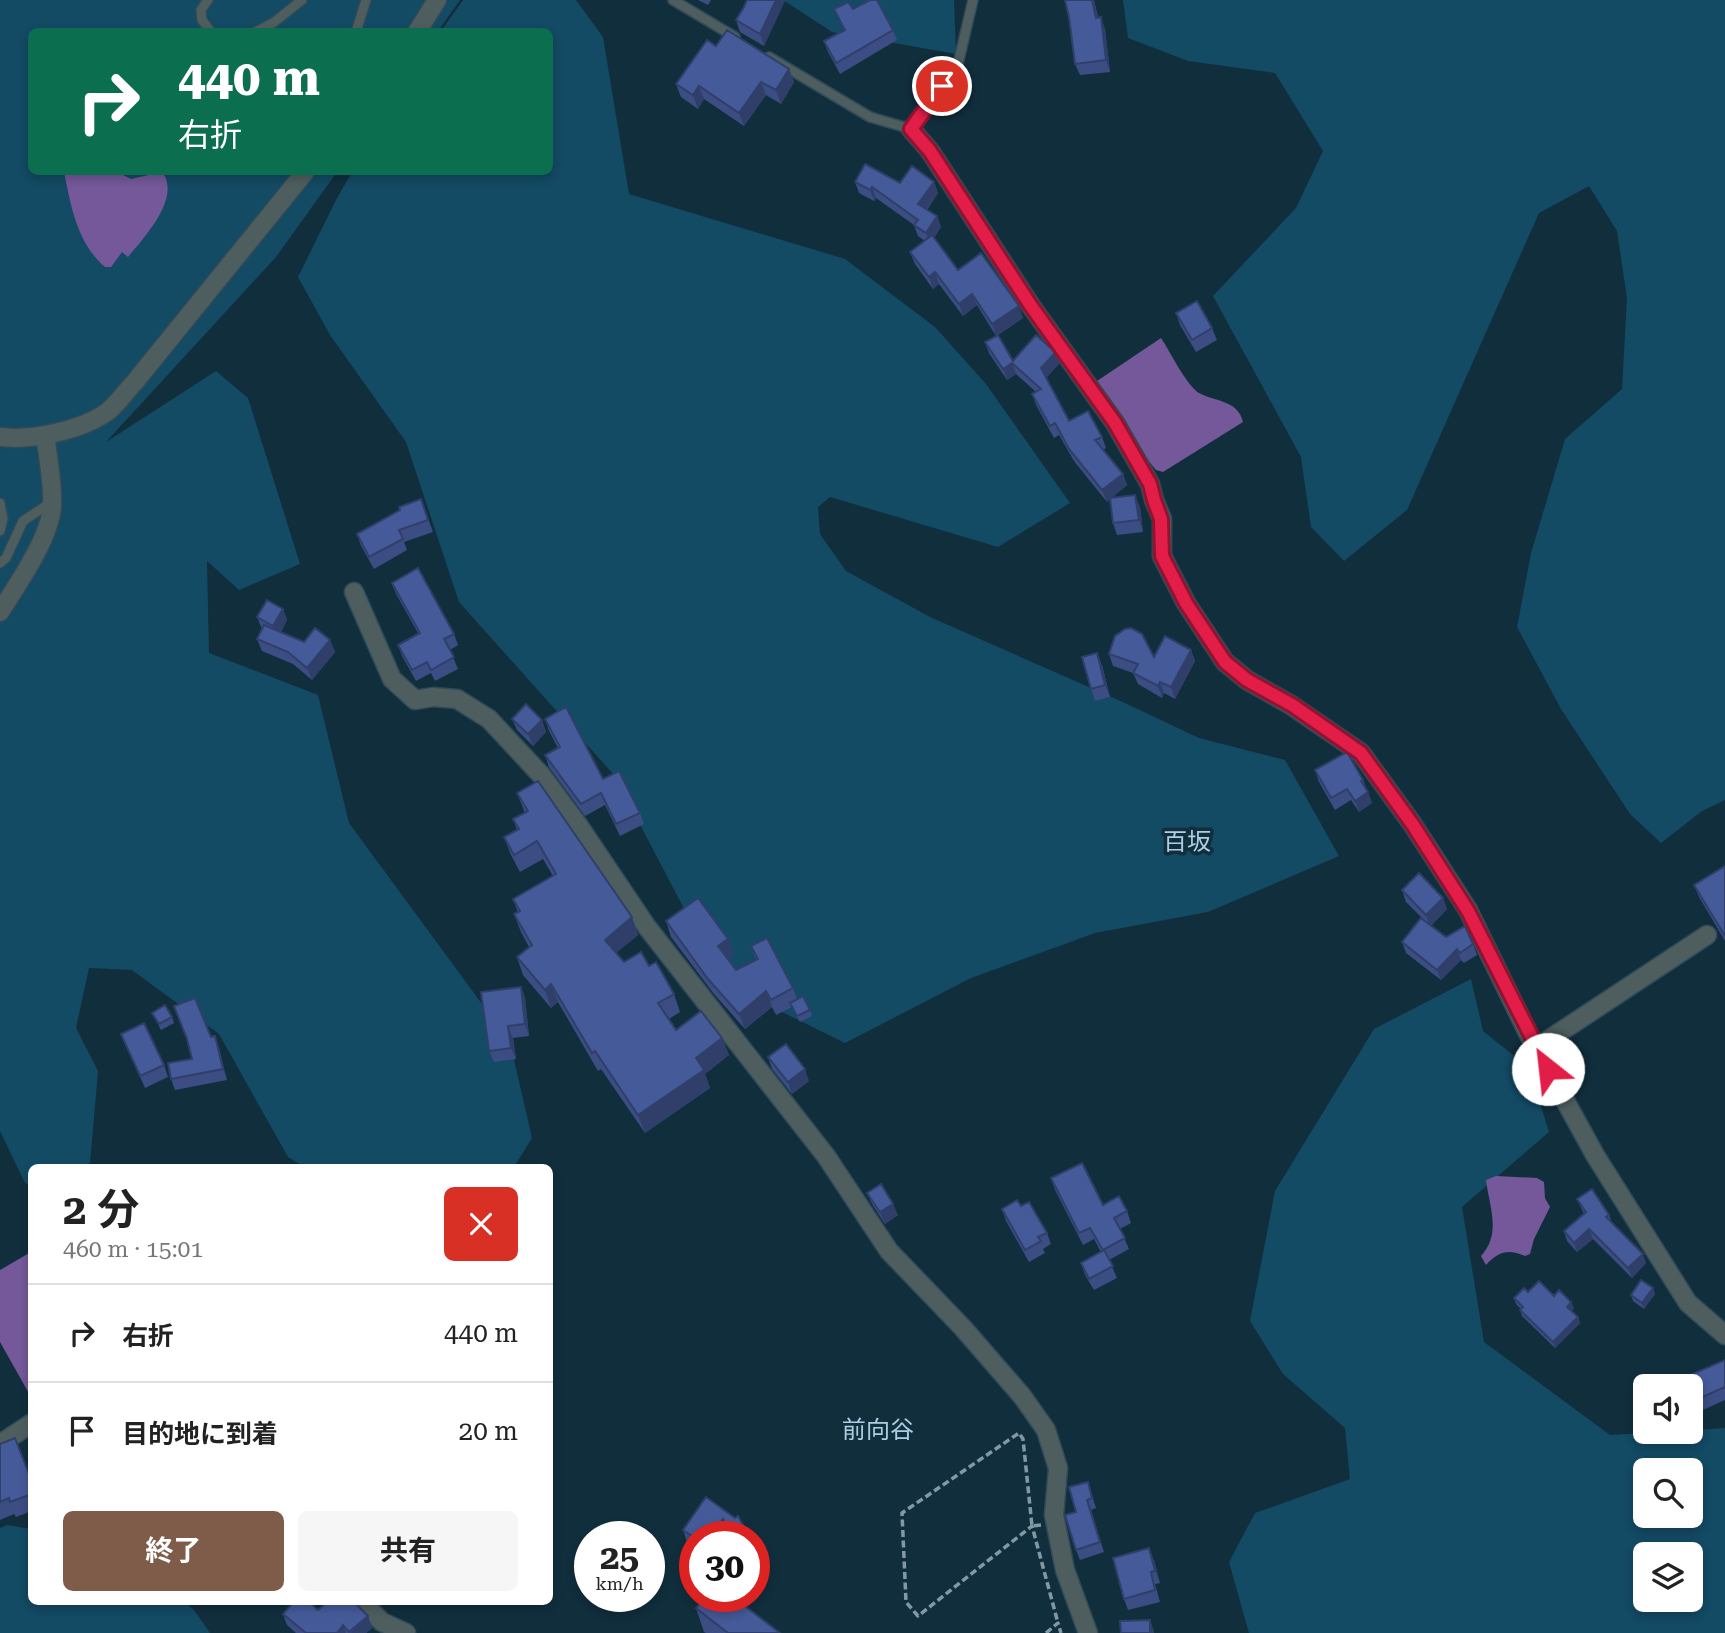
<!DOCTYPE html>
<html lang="ja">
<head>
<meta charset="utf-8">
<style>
  :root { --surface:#fff; --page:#f6f6f6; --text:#222; --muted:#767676; --line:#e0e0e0; --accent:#7f5b4a }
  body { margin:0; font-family:"Roboto Serif","Noto Sans JP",serif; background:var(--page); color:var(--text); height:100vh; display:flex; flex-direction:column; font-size:26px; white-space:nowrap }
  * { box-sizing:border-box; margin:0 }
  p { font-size:23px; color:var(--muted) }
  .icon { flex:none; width:38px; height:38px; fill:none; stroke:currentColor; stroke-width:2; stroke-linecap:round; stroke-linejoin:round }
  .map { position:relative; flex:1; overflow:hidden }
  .side { position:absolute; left:28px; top:1164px; width:525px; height:441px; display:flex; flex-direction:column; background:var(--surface); border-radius:10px; box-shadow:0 4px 10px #0003 }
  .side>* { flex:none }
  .guide { position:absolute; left:28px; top:28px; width:525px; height:147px; border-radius:10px; box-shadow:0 4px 10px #0003; background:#0b6e4f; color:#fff; overflow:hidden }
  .buttons { position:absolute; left:1633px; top:1374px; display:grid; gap:14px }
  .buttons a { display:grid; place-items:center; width:70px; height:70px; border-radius:10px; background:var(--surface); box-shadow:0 4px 10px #0003; font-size:35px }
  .speed { position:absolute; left:574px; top:1521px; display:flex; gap:14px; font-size:35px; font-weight:700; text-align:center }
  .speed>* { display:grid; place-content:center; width:91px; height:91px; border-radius:50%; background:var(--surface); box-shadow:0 4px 10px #0003; line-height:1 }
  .speed small { font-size:18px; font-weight:400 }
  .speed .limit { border:10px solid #d22; background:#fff; color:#111 }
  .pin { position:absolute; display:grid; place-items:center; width:60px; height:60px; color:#fff; margin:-30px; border:4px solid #fff; border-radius:50%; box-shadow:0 2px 7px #0007 }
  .me { position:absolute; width:77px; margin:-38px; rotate:331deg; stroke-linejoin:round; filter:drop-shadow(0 0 5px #0008) }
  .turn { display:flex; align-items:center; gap:24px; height:147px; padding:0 35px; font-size:32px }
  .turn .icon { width:91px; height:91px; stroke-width:2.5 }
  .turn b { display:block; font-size:49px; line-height:60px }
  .round { display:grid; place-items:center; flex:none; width:74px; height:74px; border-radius:10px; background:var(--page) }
  .overview { display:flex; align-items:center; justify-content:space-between; height:119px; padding:0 35px }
  h1 { font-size:42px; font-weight:700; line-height:52px }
  .cta { display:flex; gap:14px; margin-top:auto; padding:14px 35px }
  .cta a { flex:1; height:80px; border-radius:10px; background:var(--accent); color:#fff; font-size:28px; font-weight:700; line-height:80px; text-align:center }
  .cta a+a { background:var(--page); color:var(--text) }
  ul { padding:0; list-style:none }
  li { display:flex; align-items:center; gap:21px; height:98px; padding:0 35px; border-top:2px solid var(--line) }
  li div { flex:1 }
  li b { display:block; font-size:26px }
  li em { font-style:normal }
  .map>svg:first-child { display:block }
  .green { fill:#134a64; fill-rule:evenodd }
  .water { fill:#74589a }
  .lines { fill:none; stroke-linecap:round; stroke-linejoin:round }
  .service-casing { stroke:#2f4a58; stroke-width:12 }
  .minor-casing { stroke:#2f4a58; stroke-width:21 }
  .path { stroke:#8299a5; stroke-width:3.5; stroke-dasharray:7 3.5; stroke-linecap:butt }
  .service { stroke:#4e5e5f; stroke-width:9 }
  .minor { stroke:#4e5e5f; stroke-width:18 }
  .wall { fill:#3b4d83 }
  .shaded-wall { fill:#303f6a }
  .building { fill:#455a98; stroke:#303f6a; stroke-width:2 }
  .route-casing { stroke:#92132f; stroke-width:18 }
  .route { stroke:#e11d48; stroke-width:12 }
  .labels { text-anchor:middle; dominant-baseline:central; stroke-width:7; stroke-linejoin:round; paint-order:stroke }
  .neighbourhood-label { font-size:24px; fill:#adcee2; stroke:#112e3d }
</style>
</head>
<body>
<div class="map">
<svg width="1725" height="1633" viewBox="0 0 1725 1633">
  <rect width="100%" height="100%" fill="#112e3d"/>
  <path class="green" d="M0,0h460l-22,31 -406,1v140h305l-61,85 -170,185 110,-71 32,27 52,166 -61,26 -32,-29 2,92 109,42 31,128 161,219 22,96 -18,29h-210l-16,-10 -69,-123 -87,-64 -43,-2 -13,60 22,43 -8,92 -8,4h-50l-1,19 -6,-3 -25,-52z
    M463,0h113l27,37 26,157 216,65 90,68 51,57 84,119 -72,44 -168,-50 -12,10 2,27 26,37 84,46 195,86 74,35 86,22 54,96 -131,56 -113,21 -124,45 -126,65 -122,-60 -109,-208 -155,-173 -53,-160 -76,-107 -32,-58 39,-79 15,-26h198v-140l-109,-1z
    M783,0h171l2,54 -124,-22z
    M1123,0h602v800l-23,11 -41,32 -31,-29 -69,-105 -44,-82 14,-74 34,-114 57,-50 5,-91 -10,-67 -28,-45 -50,27 -132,297 -63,51 -33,-34 -10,-70 -88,-161 83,-88 27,-57 -48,-78 -87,-12 -60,-23z
    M1471,979l12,52 46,37 20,64 -87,75 22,135 126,93 115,-7v205h-476l-20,-71 26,-49 95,-34 -5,-51 -62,-54 -33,-53 25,-130 99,-162zM1645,1470h45v46h-45zM1645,1554h45v46h-45z
    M7,1525l24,4 1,72h151l11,9 16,23h-210v-105z"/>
  <path class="water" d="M64,172h53l14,7 31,-7c20,25 -18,66 -34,85l-6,-5 -11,15h-6c-28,-24 -34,-61 -41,-95z
    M1161,338c9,13 25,47 38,55 17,9 39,7 44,29l-80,50 -7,-2 -5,-6 -57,-81z
    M1496,1176l41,2 7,4 1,16 5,9 -16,32 -4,15 -5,2c-17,-7 -26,-5 -39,9l-5,-9c21,-23 8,-50 5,-76z
    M31,1252v145l-31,-55v-72z"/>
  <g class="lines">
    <defs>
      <path id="service" d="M208,0l-7,10 1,10 9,12
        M673,0l62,37
        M255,32l18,-9 29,-23
        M356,32l10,-32
        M769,57l101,60 41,12 47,-65 15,-64
        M0,503l3,16 -3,12
        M0,563l6,-5 17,-37 24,-16 5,1"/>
      <path id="minor" d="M417,32l20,-32
        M911,129l19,22 101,155 84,117 35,61 4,16 8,19v37l24,47 39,59 22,18 44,25 70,48 52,72 55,85 60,123 67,122 93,148 37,32
        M0,437c31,4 82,-7 107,-25 10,-7 18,-20 27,-29l171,-211
        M354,592l38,87 23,21 18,-3 24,2 32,20 53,57 37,50 68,101 179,229 63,95 74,77 59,68 24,34 12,38 -4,47 11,55 23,63
        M0,612c17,-27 51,-75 52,-107 1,-23 -4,-47 -7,-70
        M1536,1048l171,-113
        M0,1444l32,-21
        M361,1601l21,21 24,11"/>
    </defs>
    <use href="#service" class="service-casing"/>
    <use href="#minor" class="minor-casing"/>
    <path class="path" d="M1041,1525l-9,1 -9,-87 -4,-6 -117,80 4,89 12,14 114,-90 26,97
      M1046,1633l12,-10 3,10"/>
    <use href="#service" class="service"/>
    <use href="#minor" class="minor"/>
  </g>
  <path class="wall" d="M698,0h13l-3,5z
    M747,0h38l-21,46 -24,-14 -4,-12 8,-13z
    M1094,0l4,17 7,12 5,43 -30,3 -5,-11z
    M834,9h19l40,21 4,10 -57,34 -12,-22 -4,-11 20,-10z
    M716,46l73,23 5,13 -13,22 -15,-9 -22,31 -40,-27 -6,10 -17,-12 -5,-13z
    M855,182h79l4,11 -11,17 10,6 4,11 -7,11 24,32 65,48 -25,17 15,26 42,-8 4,11 -13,14 23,43 33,16 4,11 -3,2 20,24 4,11 -16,13 29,9 3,25 -26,3 -4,-12 -3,-24 -3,3 -33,-41 -15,-26 -5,3 -18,-33 -4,-11 4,-2 -20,-18 -9,6 -18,-27 -4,-11 11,-6 -19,-31 -14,11 -24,-32 -6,5 -18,-25 -5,-12 15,-11 -7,-5 -4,-11 -38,-27 -2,3 -15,-8z
    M1176,313l36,15 5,12 -21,12 -16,-27z
    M421,499l12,33 -29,10 3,8 -33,19 -13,-23 -4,-12z
    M392,583l62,51 4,11 -8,5 8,19 -23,12 -4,-8 -15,8 -14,-25 -4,-11 20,-12 -22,-39z
    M283,609l4,11 -6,12 23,10 26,-2 5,12 -23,28 -19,-16 -31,-13 -5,-12 5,-10 -5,-12z
    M1191,650l4,11 -20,38 -11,-6 -2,5 -24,-14 -5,-11 -20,-7 -4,-12 45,3z
    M1102,665l8,32 -15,4 -4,-12z
    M512,719l30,1 4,12 -13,14 -16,-16z
    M545,719l58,60 37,34 4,11 -24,12 -15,-31 -20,11 -36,-49 -4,-12 13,-7 -9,-17z
    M1315,770l48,10 9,23 -13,9 -8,-12 -16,10 -16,-28z
    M517,793l115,124 6,18 -22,18 8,9 25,4 25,28 6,18 -11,7 7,11 46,8 7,17 -24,19 5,14 -65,45 -44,-64 -3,2 -40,-69 -7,6 -28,-33 -6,-18 12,-10 -8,-15 -7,-18 4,-1 -5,-14 40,-23 -10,-17 -23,13 -9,-17 -7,-18 13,-7 -4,-11 12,-6z
    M1725,866v75l-26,-44 -5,-12z
    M1402,890l41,8 4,11 -16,17 15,11 27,7 4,11 -13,8 -3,-3 -20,20 -35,-27 -4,-11 22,-22 -18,-18z
    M666,921l62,18 6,16 -6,4 8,11 20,-10 -5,-14 42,42 4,11 13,11 2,6 -12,6 -8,-15 -16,8 -4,-8 -27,22 -31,-35 -43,-57z
    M521,987l4,11 4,38 -16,2 3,21 -22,3 -5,-11z
    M152,1013l20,4 2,6 -13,7z
    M121,1034l43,31 4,12 -23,11z
    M215,1036l12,44 -52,10 -4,-11 21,-20 -4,-17z
    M768,1057l41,24 -17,13 -20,-25z
    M1051,1178l52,27 24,6 4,12 -11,6 9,20 -20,11 8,18 -23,12 -9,-15 -4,-12 20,-11 -7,-13 -11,6 -28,-55z
    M867,1193l31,22 -13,9 -13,-20z
    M1577,1199l32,16 3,8 34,40 -14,15 -39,-39 -16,13 -10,-11 -3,-10 20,-17z
    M1021,1206l26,27 4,11 -8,5 2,4 -16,9 -23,-41 -4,-12z
    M1653,1288l2,6 -11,15 -11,-8 -2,-6z
    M1528,1292l26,4 20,12 -3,3 7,6 2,6 -25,25 -33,-32 -2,-6 1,-1 -5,-5 -2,-6z
    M1725,1360v40l-22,10 -15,-34z
    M0,1444l32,38v29l-16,6 -2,-3 -14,6z
    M1091,1492l5,16 -5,2 13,42 -24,8 -4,-10v-38z
    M706,1497l43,39h-19l-3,-5 -3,5h-29v11l-8,-5 -4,-12z
    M1154,1560l6,23 -5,1 5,18 -32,8 -4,-11z
    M696,1608l84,25h-74l-2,-1z
    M318,1610l50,6 4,12 -6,5h-70l-9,-8 -4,-11z"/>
  <path class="shaded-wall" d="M776,0h9v1l-21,45 -4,-12z
    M1092,0h2l6,30 -4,-12z
    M1101,17l4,12 5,43 -4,-12z
    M789,69l5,13 -13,22 -5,-14z
    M761,82l5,13 -22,31 -5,-13z
    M699,86l5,13 -6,10 -5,-14z
    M934,182l4,11 -16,22 -4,-11z
    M872,187l4,11 -2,3 -4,-11z
    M937,216l4,11 -11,16 -4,-10z
    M935,272l4,12 -6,5 -4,-12z
    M972,294l5,11 -14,11 -4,-12z
    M1019,306l4,12 -27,18 -4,-12z
    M1055,353l4,11 -14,15 -4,-11z
    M1012,363l4,11 -9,6 -4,-11z
    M1123,474l4,11 -20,17 -5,-12z
    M1135,495l5,12 3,25 -4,-12z
    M283,609l4,11 -9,18 -5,-12z
    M330,640l5,12 -23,28 -5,-12z
    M1191,650l4,11 -20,38 -4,-12z
    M1097,653l5,12 8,32 -5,-12z
    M1160,682l4,11 -2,5 -4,-12z
    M542,720l4,12 -13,14 -5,-12z
    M1368,792l4,11 -13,9 -4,-11z
    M1443,898l4,11 -17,17 -4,-11z
    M632,917l6,18 -27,22 -6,-17z
    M728,939l6,16 -10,7 -6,-16z
    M1457,949l4,11 -20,20 -4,-10z
    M551,984l7,18 -7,6 -6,-18z
    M521,987l4,11 4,38 -4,-12z
    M766,991l6,16 -27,22 -6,-15z
    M508,1026l5,12 3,21 -5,-11z
    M215,1036l4,11 8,33 -4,-11z
    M722,1038l7,17 -24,19 5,14 -65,45 -7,-18 58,-57z
    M805,1069l4,12 -17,13 -4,-12z
    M893,1204l5,11 -13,9 -5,-12z
    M1589,1229l4,10 -16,13 -3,-9z
    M1643,1254l3,9 -14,15 -4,-10z
    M1653,1288l2,6 -11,15 -2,-6z
    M1571,1302l3,6 -5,5 -2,-6z
    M1578,1317l2,6 -25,25 -2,-6z
    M723,1519l4,12 -3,5h-13z
    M1149,1548l5,12 6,23 -5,-12z
    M368,1616l4,12 -6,5h-16z
    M1150,1620l4,11v2h-4z
    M343,1625l3,8h-9z"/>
  <path class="building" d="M747,0h29l-16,34 -24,-14 8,-13z
    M870,0h7l16,30 -57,33 -12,-22 21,-11 -11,-21 14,-7 5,7z
    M1065,0h27l4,18 5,-1 5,43 -31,4 -6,-47z
    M727,30l62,39 -13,21 -15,-8 -22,31 -40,-27 -6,9 -17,-11 31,-44 9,6z
    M865,164l35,19 12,-17 22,16 -16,22 19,12 -11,17 -12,-8 4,-5 -46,-33 -2,3 -15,-8z
    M932,235l26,35 23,-17 38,53 -27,18 -20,-30 -13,10 -24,-32 -6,5 -19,-25z
    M1197,301l15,27 -20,12 -16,-27z
    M998,335l15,26 23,-26 16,14 3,4 -14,15 28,53 19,-10 14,26 -7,3 28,34 -21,16 -33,-41 -14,-26 -5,3 -18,-32 9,-5 -29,-26 -9,6 -18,-27z
    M1135,495l4,25 -26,3 -3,-25z
    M421,499l7,21 -29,10 4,9 -34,18 -12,-23 43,-24 -1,-3z
    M418,568l36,66 -10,5 10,18 -23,13 -4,-8 -15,8 -14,-25 22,-12 -28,-50z
    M267,600l16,9 -10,17 -16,-9z
    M264,625l40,17 11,-14 15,12 -23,28 -19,-16 -31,-13z
    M1131,628l11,6 12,23 11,-21 26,14 -20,37 -11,-5 -2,4 -25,-13 5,-9 -29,-10 6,-18 10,-7z
    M1097,653l8,32 -14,4 -9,-32z
    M526,704l16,16 -14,14 -16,-15z
    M566,707l37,72 16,-8 21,42 -24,11 -15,-31 -20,11 -36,-49 15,-8 -15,-28z
    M1347,752l16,28 -2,1 7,11 -13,9 -8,-12 -16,9 -16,-28z
    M538,781l94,136 -27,23 19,22 17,-10 8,14 7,-4 18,32 -16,9 18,27 25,-19 21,27 -26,20 8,12 -66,45 -43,-64 -3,2 -41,-69 -6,6 -28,-33 15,-12 -18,-31 6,-3 -7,-12 43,-25 -19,-33 -23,14 -10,-18 15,-8 -6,-10 15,-8 -11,-18z
    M1725,866v70l-31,-51z
    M1419,873l24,25 -17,17 -24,-25z
    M698,898l30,41 -10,7 18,24 22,-11 -7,-13 16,-8 26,50 -22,12 -5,-9 -27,23 -31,-35 -42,-58z
    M1421,918l25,19 19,-11 8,18 -13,9 -3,-4 -20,21 -35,-28z
    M521,987l4,37 -17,2 3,22 -22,3 -8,-59z
    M803,996l7,14 -13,6 -7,-13z
    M195,998l16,39 4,-1 8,33 -52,10 -3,-16 24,-4 -5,-20 -13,-33z
    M165,1005l7,12 -13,7 -7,-11z
    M144,1023l20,42 -24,11 -19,-42z
    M786,1044l19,25 -17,13 -20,-25z
    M1082,1163l21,42 16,-9 8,15 -13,7 11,20 -22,12 -13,-22 -11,5 -28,-55z
    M881,1184l12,20 -13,8 -13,-19z
    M1592,1189l17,26 -3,2 37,37 -15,14 -39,-39 -15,14 -10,-12 22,-19 -9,-13z
    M1017,1200l4,6 8,-4 18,31 -9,4 3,4 -16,9 -23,-41z
    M1104,1250l9,16 -24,13 -8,-16z
    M1641,1280l12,8 -11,15 -11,-8z
    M1539,1281l15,15 5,-6 12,12 -4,5 11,10 -25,25 -33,-32 3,-3 -9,-9 10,-10 4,4z
    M1725,1360v27l-27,12 -10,-23z
    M15,1438l17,44v12l-22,8 -1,-4 -9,4v-58z
    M1088,1482l4,16 -5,2 13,42 -24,8 -11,-35 11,-3 -7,-25z
    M706,1497l29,21 3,-2 11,20h-17l-9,-17 -12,17h-16v2l-12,-8z
    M1149,1548l6,23 -4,1 4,18 -31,9 -11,-41z
    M705,1596h27l48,37h-52l-32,-25z
    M294,1601h14l10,9 10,-9h25l15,15 -19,16 -6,-7 -6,8h-31l-23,-19z
    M1150,1620v13h-29l-1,-12z"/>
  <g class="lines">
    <defs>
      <path id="route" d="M942,86l-31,43 19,22 101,155 84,117 35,61 4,16 7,19 1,37 24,47 39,59 22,18 45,25 69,48 52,72 55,86 80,158"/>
    </defs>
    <use href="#route" class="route-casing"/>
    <use href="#route" class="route"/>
  </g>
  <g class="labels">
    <g class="neighbourhood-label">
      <text x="1187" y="842">百坂</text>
      <text x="878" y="1430">前向谷</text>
    </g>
  </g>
</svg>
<div class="buttons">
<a><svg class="icon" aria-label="sound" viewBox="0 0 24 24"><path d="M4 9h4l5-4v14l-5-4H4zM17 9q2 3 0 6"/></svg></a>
<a><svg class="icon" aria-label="search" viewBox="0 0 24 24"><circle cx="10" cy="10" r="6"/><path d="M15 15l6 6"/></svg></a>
<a><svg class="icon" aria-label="layers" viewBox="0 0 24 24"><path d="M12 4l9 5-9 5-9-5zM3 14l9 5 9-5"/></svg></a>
</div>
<div class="speed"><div>25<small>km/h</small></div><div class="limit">30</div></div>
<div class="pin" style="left:942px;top:86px;background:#d93025"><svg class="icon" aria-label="arrive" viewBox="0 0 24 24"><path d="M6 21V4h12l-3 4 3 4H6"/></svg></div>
<svg class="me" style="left:1548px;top:1069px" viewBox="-20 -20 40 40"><circle r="19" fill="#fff"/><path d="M0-13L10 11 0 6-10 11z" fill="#e11d48"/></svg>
<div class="guide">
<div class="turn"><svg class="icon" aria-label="right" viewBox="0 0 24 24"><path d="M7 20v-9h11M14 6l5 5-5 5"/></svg><div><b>440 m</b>右折</div></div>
</div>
<section class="side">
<div class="overview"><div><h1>2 分</h1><p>460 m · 15:01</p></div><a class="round" style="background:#d93025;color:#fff"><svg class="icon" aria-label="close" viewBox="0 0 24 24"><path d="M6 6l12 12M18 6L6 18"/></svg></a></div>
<ul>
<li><svg class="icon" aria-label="right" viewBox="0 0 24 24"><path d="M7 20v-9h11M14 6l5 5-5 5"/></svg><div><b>右折</b></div><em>440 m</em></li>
<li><svg class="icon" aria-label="arrive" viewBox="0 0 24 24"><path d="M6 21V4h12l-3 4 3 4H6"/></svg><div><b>目的地に到着</b></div><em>20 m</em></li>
</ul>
<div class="cta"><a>終了</a><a>共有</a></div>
</section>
</div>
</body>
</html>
